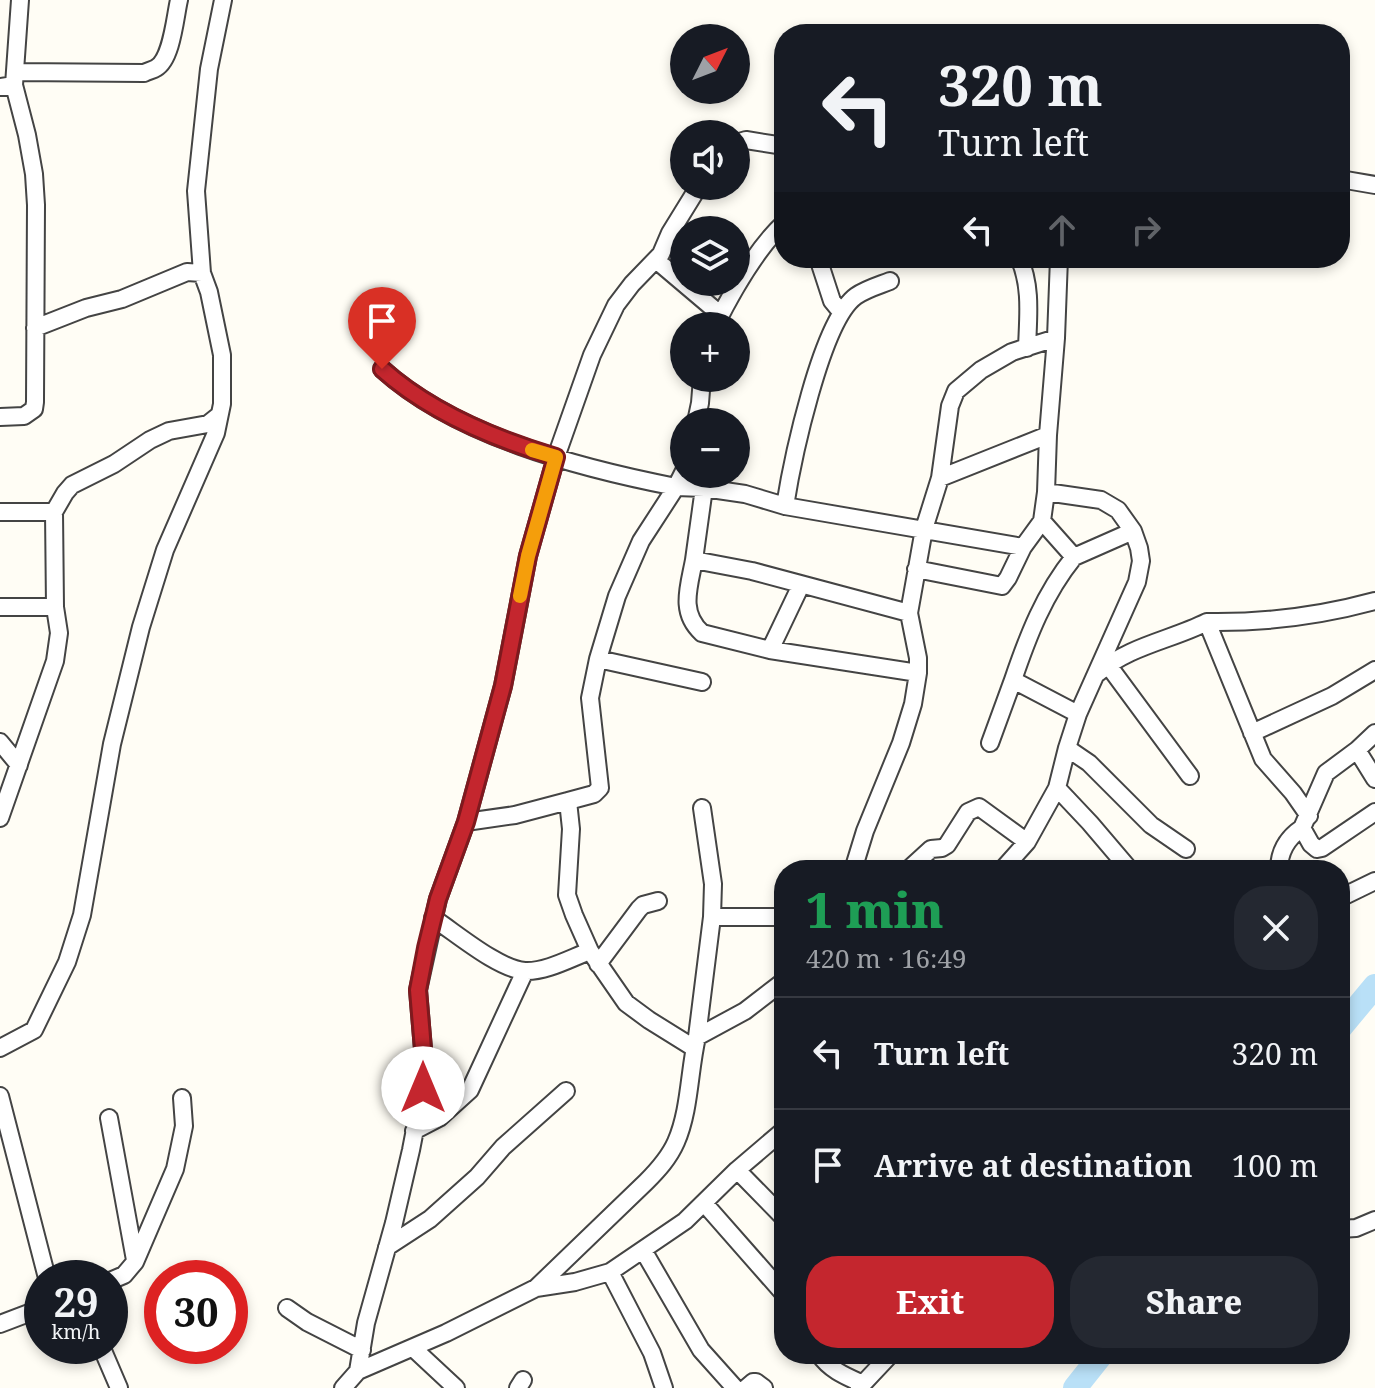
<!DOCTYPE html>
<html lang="en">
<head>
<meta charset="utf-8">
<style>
  :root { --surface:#171b24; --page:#242831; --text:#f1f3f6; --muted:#9ea1a6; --line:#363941; --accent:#c4262e }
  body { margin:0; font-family:"Noto Serif",serif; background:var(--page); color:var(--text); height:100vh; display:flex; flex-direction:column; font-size:30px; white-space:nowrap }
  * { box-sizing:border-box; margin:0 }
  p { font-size:26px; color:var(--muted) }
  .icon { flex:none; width:44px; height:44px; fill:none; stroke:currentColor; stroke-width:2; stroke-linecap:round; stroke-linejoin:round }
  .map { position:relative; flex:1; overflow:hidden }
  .panel { position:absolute; left:774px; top:860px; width:576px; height:504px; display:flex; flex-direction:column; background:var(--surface); border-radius:32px; box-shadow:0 4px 12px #0003 }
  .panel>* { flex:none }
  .hud { position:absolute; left:774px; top:24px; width:576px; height:244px; border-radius:32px; box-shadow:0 4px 12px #0003; background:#171b24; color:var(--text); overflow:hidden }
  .needle { width:52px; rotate:48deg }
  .fabs { position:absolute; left:670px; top:24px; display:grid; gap:16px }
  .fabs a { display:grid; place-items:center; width:80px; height:80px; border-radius:50%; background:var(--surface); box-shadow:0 4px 12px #0003; font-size:40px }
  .speed { position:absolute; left:24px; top:1260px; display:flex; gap:16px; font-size:40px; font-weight:700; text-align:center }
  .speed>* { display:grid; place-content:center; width:104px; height:104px; border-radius:50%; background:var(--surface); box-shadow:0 4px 12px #0003; line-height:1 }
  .speed small { font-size:20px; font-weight:400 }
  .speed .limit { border:12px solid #d22; background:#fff; color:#111 }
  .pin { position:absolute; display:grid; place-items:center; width:68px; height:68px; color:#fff; margin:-82px -34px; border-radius:50% 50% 50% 0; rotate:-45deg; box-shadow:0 0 8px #0007 }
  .pin .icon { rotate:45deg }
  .me { position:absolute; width:88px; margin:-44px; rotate:0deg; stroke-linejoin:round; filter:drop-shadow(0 0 6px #0008) }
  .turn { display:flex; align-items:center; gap:28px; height:168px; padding:0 32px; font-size:36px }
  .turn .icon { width:104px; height:104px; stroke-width:2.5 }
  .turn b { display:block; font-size:56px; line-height:68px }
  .lanes { display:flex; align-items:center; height:76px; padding:0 32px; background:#0003; justify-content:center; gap:40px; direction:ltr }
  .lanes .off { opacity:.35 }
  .round { display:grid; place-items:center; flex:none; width:84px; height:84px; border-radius:32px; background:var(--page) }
  .overview { display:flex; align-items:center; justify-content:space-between; height:136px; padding:0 32px }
  h1 { font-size:48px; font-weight:800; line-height:60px; color:#1e9e55 }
  .primary-button { display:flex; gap:16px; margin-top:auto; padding:16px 32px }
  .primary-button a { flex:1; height:92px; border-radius:32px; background:var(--accent); color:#fff; font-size:32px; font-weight:800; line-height:92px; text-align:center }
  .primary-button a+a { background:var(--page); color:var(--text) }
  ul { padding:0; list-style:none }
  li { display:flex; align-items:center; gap:24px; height:112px; padding:0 32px; border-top:2px solid var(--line) }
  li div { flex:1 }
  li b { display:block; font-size:30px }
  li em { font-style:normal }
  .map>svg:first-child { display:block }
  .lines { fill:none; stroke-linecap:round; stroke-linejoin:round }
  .river { stroke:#b9e0f7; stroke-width:24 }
  .minor-casing { stroke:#444; stroke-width:20 }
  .minor { stroke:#fff; stroke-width:16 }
  .route-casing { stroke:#7f191e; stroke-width:20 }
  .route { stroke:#c4262e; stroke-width:14 }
  .slow { stroke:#f59e0b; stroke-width:14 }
</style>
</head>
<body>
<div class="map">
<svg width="1375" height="1388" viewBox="0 0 1375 1388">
  <rect width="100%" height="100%" fill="#fffdf5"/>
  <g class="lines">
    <path class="river" d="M1340,1028l35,-42
      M1075,1388l27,-34"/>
    <defs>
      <path id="minor" d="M15,72l129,1c4,-2 9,-3 12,-5 16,-9 19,-51 23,-68
        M0,87l14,-2 6,-85
        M736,143l10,-3 38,6
        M1340,179l35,6
        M818,258l14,43 9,11
        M1019,258c13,28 9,60 8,90
        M656,260l65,55
        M890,281c-10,4 -24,8 -34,15 -35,25 -64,166 -71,210l-40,-12 -41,-6 -10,72 58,11 157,42
        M715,326c17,-34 41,-77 69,-103
        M35,328l51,-20 36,-9 65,-27 15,1
        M382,369c74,67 197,99 294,118l-35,54 -24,55 -19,63
        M0,417l24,-1 10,-7 1,-7 1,-197 -2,-31 -7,-39 -13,-50
        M696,422l4,-19 2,-25
        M684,471l-8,16 28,1
        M940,478l108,-43
        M785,506l238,41 19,-26 4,-29 2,-57 8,-97 3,-80
        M0,512h54
        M1042,521l32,36c-30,37 -46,79 -61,123l65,34
        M1074,557l59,-26
        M694,560c-5,27 -15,52 8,73l68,17 148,23
        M916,569l86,17 6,-8 15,-31
        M0,607h55
        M1207,622c58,1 113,-6 168,-21
        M770,650l31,-65
        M1108,665l82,111
        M1098,673c31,-27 73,-33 109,-51l56,137 30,34 16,23
        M1252,733l80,-37 43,-26
        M1375,733l-18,17 -31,23 -24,55 9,16 6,5 5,-1 53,-36
        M0,742l19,23
        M990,743l23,-63
        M1067,748l22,15 62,62 35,24
        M1357,750l18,29
        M1057,788l33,35 40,47
        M702,808l11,76 -1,33
        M0,818l55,-157 4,-28 -4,-26 -1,-95 11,-19 7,-8 42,-21 36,-24 19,-9 39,-7 10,-8
        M466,822l37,-136 25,-130 28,-99 36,-102 24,-50 16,-21 29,-30 9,-21 29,-47
        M853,870l12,-39 36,-88 12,-39 5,-31v-15l-9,-45 15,-84 16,-51 10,-72 6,-15 25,-21 31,-18 44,-14
        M908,870l23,-21 11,-1 5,-3 21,-33 11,-5 48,35
        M1002,870l25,-28 30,-54 10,-40 11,-34 59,-132 4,-21 -2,-13 -6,-17 -15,-21 -17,-10 -55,-8
        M1279,870c0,-18 8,-32 23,-42
        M1340,898l35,-17
        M433,918c23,15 65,51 92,53 21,1 46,-13 65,-20
        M598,964l41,-55 4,-4 15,-4
        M697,1037l15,-120h72
        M0,1048l34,-18 33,-68 15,-47 30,-171 29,-117 24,-77 51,-117 6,-29v-49l-13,-63 -7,-19 -6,-82 13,-122 14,-69
        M694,1048l-45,-28 -23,-17 -36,-52 -16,-36 -7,-20 4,-66 -3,-28 26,-7 6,-6 -10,-90 8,-39 104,23
        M0,1096l47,182
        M109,1118l26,142
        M414,1131l25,-13 31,-28 55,-119
        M737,1170l47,48
        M704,1203l80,91
        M1340,1229l16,-1 19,-8
        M387,1247l43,-28 47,-42 26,-30 63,-56
        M643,1250l58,100 34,38
        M610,1272l42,81 12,35
        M110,1281l14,-6 11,-13 40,-93 9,-43 -2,-28
        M536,1288l110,-106c12,-12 23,-24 30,-40 14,-32 13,-71 21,-105l48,-26 39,-30
        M287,1308l20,14 55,28
        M0,1324l42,-16
        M101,1346l18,42
        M413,1348l43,40
        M819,1354c11,16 26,22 44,30
        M358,1371l8,-48 28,-100 17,-73 12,-62v-39l-5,-59 20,-91 28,-77 49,-7 53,-14
        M343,1388l15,-17 88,-38 90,-45 39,-6 35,-10 75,-51 52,-51 47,-40
        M518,1388l5,-8
        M746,1388l7,-6h3l8,6
        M859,1388l32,-34"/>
    </defs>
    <use href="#minor" class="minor-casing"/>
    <use href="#minor" class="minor"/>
  </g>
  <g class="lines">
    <defs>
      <path id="route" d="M382,369c48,43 113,70 174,88l-28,99 -25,130 -37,136 -28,77 -12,49 -8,42 5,59v39"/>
    </defs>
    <use href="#route" class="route-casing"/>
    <use href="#route" class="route"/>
    <path class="slow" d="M520,596l8,-40 28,-99 -24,-7"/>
  </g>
</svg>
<div class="fabs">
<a><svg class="needle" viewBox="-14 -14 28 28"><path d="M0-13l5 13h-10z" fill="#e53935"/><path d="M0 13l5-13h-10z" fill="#9ea1a6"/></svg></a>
<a><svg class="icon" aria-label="sound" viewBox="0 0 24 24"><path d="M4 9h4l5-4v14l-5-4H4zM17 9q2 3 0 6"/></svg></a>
<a><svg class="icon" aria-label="layers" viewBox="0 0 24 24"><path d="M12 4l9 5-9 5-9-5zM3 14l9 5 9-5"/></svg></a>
<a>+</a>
<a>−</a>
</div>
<div class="speed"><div>29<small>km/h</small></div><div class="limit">30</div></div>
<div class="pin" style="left:382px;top:369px;background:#d93025"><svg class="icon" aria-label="arrive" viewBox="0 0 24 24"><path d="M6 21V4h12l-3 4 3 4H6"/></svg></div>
<svg class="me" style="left:423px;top:1088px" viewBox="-20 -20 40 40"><circle r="19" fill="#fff"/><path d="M0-13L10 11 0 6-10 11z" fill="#c4262e"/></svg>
<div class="hud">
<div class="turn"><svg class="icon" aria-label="left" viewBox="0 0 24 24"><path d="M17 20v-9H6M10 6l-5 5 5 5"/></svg><div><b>320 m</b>Turn left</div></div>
<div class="lanes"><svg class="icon" aria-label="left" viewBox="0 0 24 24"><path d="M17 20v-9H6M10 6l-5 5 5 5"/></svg><svg class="icon off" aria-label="ahead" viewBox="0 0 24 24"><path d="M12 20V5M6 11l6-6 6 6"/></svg><svg class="icon off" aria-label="right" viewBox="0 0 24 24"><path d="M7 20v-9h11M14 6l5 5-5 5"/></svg></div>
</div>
<section class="panel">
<div class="overview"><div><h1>1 min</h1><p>420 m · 16:49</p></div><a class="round"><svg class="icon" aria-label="close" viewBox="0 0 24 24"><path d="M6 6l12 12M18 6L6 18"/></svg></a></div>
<ul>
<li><svg class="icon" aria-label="left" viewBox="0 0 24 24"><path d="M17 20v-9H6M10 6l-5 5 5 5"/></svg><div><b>Turn left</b></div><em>320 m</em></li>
<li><svg class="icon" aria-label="arrive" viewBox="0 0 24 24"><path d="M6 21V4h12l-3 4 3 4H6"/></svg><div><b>Arrive at destination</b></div><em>100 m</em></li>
</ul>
<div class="primary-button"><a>Exit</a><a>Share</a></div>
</section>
</div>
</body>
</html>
